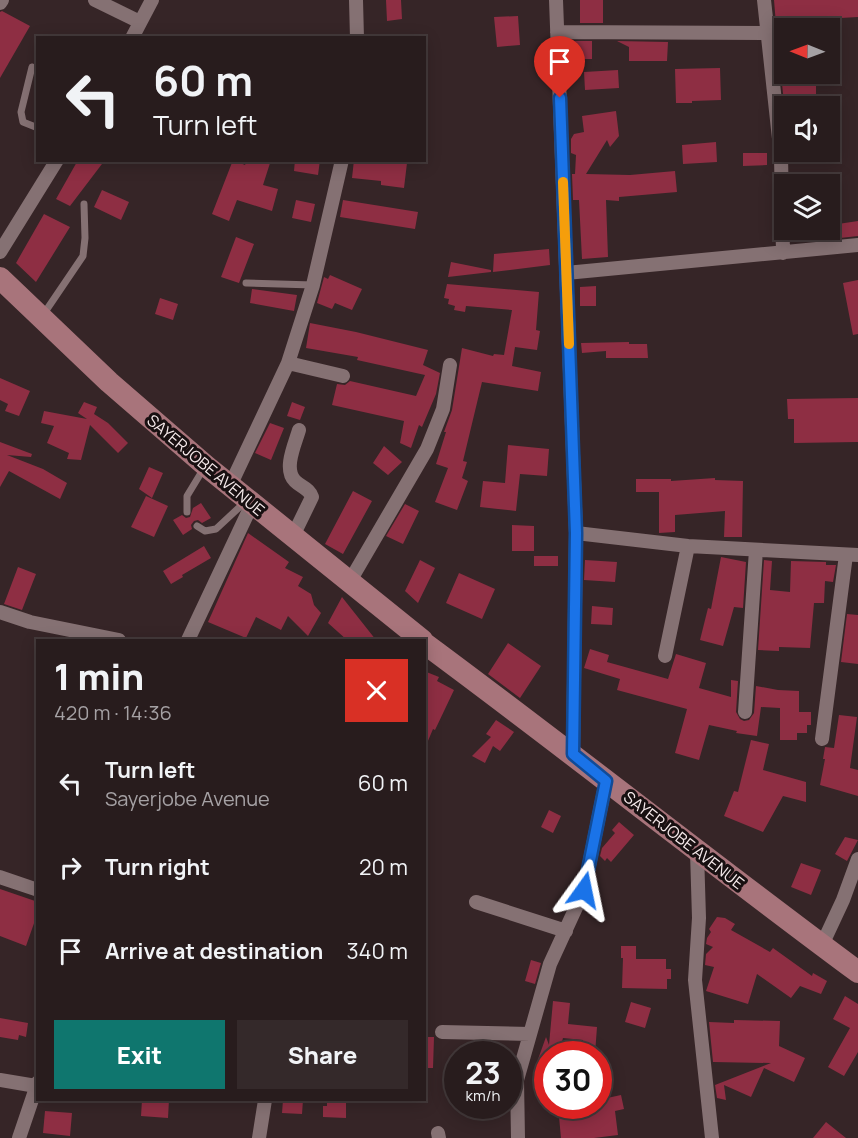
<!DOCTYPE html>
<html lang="en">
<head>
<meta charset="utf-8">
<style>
  :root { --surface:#281c1d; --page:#34292a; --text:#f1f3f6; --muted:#a5a1a4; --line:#443a3b; --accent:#0f766e }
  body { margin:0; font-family:Manrope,sans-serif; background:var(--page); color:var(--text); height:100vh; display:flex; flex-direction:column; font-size:22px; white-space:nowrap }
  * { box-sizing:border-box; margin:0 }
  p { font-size:20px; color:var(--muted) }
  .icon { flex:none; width:33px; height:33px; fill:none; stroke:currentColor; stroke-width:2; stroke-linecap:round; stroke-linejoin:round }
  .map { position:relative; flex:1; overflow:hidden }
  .sheet { position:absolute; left:36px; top:639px; width:390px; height:462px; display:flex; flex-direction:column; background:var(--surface); border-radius:0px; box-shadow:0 3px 15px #0003,0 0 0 2px var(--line) }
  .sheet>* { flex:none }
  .hud { position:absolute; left:36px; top:36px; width:390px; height:126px; border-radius:0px; box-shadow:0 3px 15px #0003,0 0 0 2px var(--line); background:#281c1d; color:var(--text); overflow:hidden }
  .needle { width:39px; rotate:271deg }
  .controls { position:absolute; left:774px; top:18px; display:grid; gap:12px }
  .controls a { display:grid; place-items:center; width:66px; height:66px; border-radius:0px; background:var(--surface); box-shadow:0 3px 15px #0003,0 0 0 2px var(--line); font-size:30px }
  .speed { position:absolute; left:444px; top:1041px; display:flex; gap:12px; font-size:30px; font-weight:700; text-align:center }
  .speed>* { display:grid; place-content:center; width:78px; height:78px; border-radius:50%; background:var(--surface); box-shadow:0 3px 15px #0003,0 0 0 2px var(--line); line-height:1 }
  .speed small { font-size:15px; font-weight:400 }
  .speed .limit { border:9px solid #d22; background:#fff; color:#111 }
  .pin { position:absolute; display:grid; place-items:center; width:51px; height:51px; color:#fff; margin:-62px -26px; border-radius:50% 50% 50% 0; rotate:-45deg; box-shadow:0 0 6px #0007 }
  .pin .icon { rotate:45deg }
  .me { position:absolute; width:66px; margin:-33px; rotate:12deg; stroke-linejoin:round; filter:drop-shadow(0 0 4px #0008) }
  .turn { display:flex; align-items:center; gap:21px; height:126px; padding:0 18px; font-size:27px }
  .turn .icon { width:78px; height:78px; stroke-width:2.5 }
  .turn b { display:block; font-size:42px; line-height:51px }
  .round { display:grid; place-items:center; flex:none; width:63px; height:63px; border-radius:0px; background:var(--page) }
  .head { display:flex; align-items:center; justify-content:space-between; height:102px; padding:0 18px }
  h1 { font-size:36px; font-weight:800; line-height:45px }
  .action { display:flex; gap:12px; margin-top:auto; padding:12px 18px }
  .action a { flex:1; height:69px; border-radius:0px; background:var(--accent); color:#fff; font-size:24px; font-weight:800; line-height:69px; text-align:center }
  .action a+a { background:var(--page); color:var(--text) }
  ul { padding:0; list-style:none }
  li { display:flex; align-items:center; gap:18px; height:84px; padding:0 18px }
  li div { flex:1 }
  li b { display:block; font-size:22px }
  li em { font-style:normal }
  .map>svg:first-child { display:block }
  .building { fill:#8e2e43 }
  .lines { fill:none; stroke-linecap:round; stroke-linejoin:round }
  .service { stroke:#857173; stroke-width:7 }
  .minor { stroke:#857173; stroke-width:14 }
  .primary { stroke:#a8747b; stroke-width:22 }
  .route-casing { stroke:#114b97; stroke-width:15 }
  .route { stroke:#1a73e8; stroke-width:10 }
  .slow { stroke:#f59e0b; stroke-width:10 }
  .labels { text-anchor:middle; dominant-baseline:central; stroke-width:6; stroke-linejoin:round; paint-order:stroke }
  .street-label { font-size:16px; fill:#f6eaeb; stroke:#181011 }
</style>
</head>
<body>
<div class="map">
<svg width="858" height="1138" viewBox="0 0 858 1138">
  <rect width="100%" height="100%" fill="#362527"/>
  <path class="building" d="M386,0h15l1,19 -15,2z
    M580,0h23v23h-23z
    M774,0h84v17l-35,2v9h-39v21h-6z
    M2,11l28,15 -30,52v-66z
    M518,16l2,29 -23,2 -3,-30z
    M574,41h18v18h-18z
    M617,41l51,1 -1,19h-38v-14z
    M720,68l1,32 -29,1v2h-16l-1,-34z
    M618,70l1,18 -34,2 -1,-18z
    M781,74h26l1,11h8v17l-32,1z
    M616,111l3,25 -9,11 -3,-7 -21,34 44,1 45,-4 2,21 -58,5v4l-13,-1 2,57 -26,2 -3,-59h-6l-1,-26h3l1,-19 -5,-2v-14l3,-5 10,-2 -2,-16z
    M716,142l1,20 -34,2 -1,-19z
    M743,153h24v12l-24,1z
    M78,160h27l-35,46 -14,-7z
    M233,160l12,5 2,-5h24l-8,25 15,4 -6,22 -35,-11 -8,21 -17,-7z
    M295,160h25l-2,15 -24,-4z
    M354,160l53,3 -3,25 -23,-3v-4l-29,-3z
    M102,190l27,12 -8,18 -27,-13z
    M296,200l19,4 -4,18 -19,-4z
    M343,200l75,12 -3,17 -75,-12z
    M44,214l26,13 -34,55 -20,-19z
    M858,221v15l-18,2 -2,-14z
    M236,237l18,7 -15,39 -18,-6z
    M549,249l1,16 -57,7 1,-18z
    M451,262l40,8v2l-43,5z
    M330,275l32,14 -10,21 -17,-7 -3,6 -15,-6 7,-26 4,2z
    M858,280v54l-5,1 -10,-52z
    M447,284l92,8 -3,38 4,1 -3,19 -22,-3 -3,19 29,6 -3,19 -56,-9 -19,79 4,1 -5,16 6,3 -11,29 -22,-8 13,-34 -12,-4 10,-32h-2l8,-22 10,-62 31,8 1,-2 10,1 8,-45 -46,-4 -1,6 -11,-2 1,-4 -7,-2 1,-5 -5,-1z
    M596,286v20h-16v-19z
    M252,289l45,6 -3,16 -44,-8z
    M160,298l18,6 -5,16 -18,-6z
    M310,323l46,9 72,18 -5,15 17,8 -4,21 -14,33 -3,-2 -8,23 -11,-5 4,-22 -72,-16 5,-21 8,1 5,-4 66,15 9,-21 -68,-15 1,-3 -52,-9z
    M629,342v2h18l1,14h-42v-7l-24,2 -1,-10z
    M0,378l30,13 -11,25 -14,-5 3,-7 -8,-4z
    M858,398v44l-64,1v-24h-6l-1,-20z
    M84,402l13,5 -3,7 14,9 20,20 -10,10 -28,-28 -9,35 -14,-1 2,-6 -22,-10 7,-17 -13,-3 3,-12 43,8 -9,-6z
    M292,402l13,5 -5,13 -13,-4z
    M270,423l14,5 -13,32 -16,-7z
    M0,442l32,12 -1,3 -24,-2 36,14 24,14 -7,16 -51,-28 -9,16z
    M508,445l41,4 -2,27 -27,-2 -4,37 -36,-4 3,-26 22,2z
    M384,446l18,16 -14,13 -15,-12z
    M149,467l14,6 -11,25 -13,-9z
    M715,478v2l28,1 -1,56h-18l1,-26 -50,4v17l-16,1v-41h-23v-13h35v2z
    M353,491l19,10 -29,53 -18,-10z
    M146,496l22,10 -14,31 -23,-10z
    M201,503l10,15 -9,5 -4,-3 -4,1 -3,4 1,4 -9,6 -10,-15 9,-5 4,3 4,-1 3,-9z
    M405,504l14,7 -16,33 -17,-8z
    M512,525l22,1v25h-22z
    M248,533l41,29 -4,6 18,9 -5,9 13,8 3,11 7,8 -13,23 -20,-20 -7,14 -25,-13 -10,21 -38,-16z
    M204,546l7,12 -29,17 1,2 -12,7 -8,-13z
    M534,556h24v10h-24z
    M721,557l25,5 -3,46 -9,-1 -11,39 -23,-6 8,-32 3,1z
    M420,560l15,8 -17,35 -13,-12z
    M585,560l32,2 -2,20 -31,-2z
    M764,560l8,1 -2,29 20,2 1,-31 35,1v3h10l-3,17 -8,-1 -1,22h-10l-4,45 -31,-1v4l-21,-1z
    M18,567l18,7 -14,36 -18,-6z
    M459,573l36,16 -13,30 -36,-16z
    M342,597l34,43h-29l-19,-17z
    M592,606l21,2 -1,17 -21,-1z
    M847,614l11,1v49l-17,-2z
    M508,643l33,23 -21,32 -32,-24z
    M590,649l19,6 -2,7 61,17 8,-25 30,9 -7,25 32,9v-17l7,1 -2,31 4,7 4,2 5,-1 5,-7 2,-27 22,4 21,1v21h12v13h-4v8h-10v7h-17v-32l-19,-1 -4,29 -21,-3 1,-2 -28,-6 -10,35 -24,-7 12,-44 -70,-19 3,-11 -36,-11z
    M424,671l15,6 -2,4 17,9 -19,40 -2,-1 -8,19z
    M839,715l18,2 -7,51 8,2v26l-38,-11 5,-26h-2l2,-12 9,1z
    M496,720l18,12 -14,19 -7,-5 -8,17 -13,-7 19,-19 -5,-3z
    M751,740l18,4 -6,26 43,12v20l-23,-6 -20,36 -39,-16 10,-25 4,1z
    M549,810l12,6 -8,17 -12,-6z
    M619,822l15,13 -23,27 -4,-4 -2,3 -5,-5 2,-8 13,-15 -3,-3z
    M845,837l13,3 -11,21 -12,-7z
    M801,863l20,7 -10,25 -20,-8z
    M0,889l38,13v10l-12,34 -26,-10z
    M717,917l8,1 10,6 -4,6 39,22 3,-4 39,28 1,-3 14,8 -6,13 -21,-8 -9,12 -34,-24 -9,30 -42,-13 8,-24 -9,-2 1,-11 7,-7 -7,-3 1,-6 4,-6 -2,-3z
    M621,946h15v13h30v10h5v10h-4v10l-45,-1 1,-30h-2z
    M531,960l10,3 -6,21 -10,-3z
    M845,996l13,8v48l-14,24 -16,-9 22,-39 -17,-9z
    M553,1001l17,2 -2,21 29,3 -2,27h-13l1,-14 -20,-2 -3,11 11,5h-23v35h-11v-27l9,-25 3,8z
    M631,1002l20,6 -6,20 -20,-6z
    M0,1018l28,5 -2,14 -7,-2 -1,5 -18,-3z
    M734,1020l46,1 -1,25 26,12 -11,24 -30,-14 -13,29 -27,-12 2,15 -9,-2 -2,-13 56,-22 -58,-1 -4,-40 25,1z
    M424,1037h10l-1,31h-9z
    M621,1095l3,14 -9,2 3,24 -24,3h-33l-3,-32h40v-6z
    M142,1100h27l-1,18 -27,-2z
    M283,1100h20l-1,14 -20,-1z
    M327,1100h19v18l-23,-1v-11h4z
    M473,1106h22l1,12 -21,2z
    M45,1111l27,2 -2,23 -27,-3z
    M826,1122l20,16h-33z"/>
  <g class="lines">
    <path class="service" d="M32,67l-11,45 2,10 15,6
      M246,283l67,2
      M43,315l40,-59 2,-18 -1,-34
      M187,512v-16l17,-28
      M197,526l8,5 11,-2 29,-27"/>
    <path class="minor" d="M95,0l45,22
      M356,0l1,38
      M556,0l20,533 -3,221
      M764,0l17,157 2,96
      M0,3l2,-3
      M557,32l211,1
      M132,38l20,-38
      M0,252l57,-92
      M566,273l292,-28
      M288,363l55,13
      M230,486l58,-123 25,-78 29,-125
      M576,533l112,13 170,9
      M293,536l19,-39c-3,-9 -10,-9 -17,-16 -12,-12 0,-37 4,-51
      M350,581l77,-132 16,-40 7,-44
      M0,612l30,10 89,18
      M188,640l64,-136
      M665,656l23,-110
      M745,712l11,-162
      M822,739l24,-184
      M697,852l2,66 -4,62 17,158
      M0,877l38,13
      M476,902l90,29
      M822,945l21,-45 15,-41
      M442,1032l88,2
      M0,1080l36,6
      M438,1133l1,5
      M19,1138l19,-56
      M259,1138l6,-38
      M518,1138l-1,-58 33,-116 34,-74 22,-109"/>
    <path class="primary" d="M0,278l109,104 97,84 216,174
      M424,643c146,108 288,221 434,329"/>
  </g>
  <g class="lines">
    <defs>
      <path id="route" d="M560,98l16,435 -3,221 33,27 -22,109"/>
    </defs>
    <use href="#route" class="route-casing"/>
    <use href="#route" class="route"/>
    <path class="slow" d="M563,182l6,162"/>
  </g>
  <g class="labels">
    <g class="street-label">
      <text transform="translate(206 465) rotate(40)">SAYERJOBE AVENUE</text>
      <text transform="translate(684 840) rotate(38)">SAYERJOBE AVENUE</text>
    </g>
  </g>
</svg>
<div class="controls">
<a><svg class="needle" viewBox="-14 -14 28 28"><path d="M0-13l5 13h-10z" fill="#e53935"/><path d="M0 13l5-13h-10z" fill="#a5a1a4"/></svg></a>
<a><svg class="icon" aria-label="sound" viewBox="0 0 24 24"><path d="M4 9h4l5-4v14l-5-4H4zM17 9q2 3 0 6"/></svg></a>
<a><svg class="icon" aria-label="layers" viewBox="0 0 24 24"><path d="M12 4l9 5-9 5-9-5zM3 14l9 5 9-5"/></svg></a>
</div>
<div class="speed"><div>23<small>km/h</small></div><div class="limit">30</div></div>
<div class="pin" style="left:560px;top:98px;background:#d93025"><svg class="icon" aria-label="arrive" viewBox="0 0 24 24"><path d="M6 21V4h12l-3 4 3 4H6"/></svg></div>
<svg class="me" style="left:584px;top:890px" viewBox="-20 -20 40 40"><path d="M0-17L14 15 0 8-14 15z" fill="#1a73e8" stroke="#fff" stroke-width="4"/></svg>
<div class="hud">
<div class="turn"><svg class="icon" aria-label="left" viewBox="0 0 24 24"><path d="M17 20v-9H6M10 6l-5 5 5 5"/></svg><div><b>60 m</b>Turn left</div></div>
</div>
<section class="sheet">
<div class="head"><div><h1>1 min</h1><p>420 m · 14:36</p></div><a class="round" style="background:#d93025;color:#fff"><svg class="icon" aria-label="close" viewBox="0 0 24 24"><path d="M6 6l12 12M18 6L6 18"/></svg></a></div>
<ul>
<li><svg class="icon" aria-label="left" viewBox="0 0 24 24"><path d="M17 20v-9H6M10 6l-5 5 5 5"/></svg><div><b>Turn left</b><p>Sayerjobe Avenue</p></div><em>60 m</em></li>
<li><svg class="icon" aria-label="right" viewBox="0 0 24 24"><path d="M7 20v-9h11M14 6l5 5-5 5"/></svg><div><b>Turn right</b></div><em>20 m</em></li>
<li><svg class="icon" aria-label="arrive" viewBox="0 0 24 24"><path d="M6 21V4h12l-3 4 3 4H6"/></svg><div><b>Arrive at destination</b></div><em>340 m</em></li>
</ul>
<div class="action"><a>Exit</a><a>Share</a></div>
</section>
</div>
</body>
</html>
